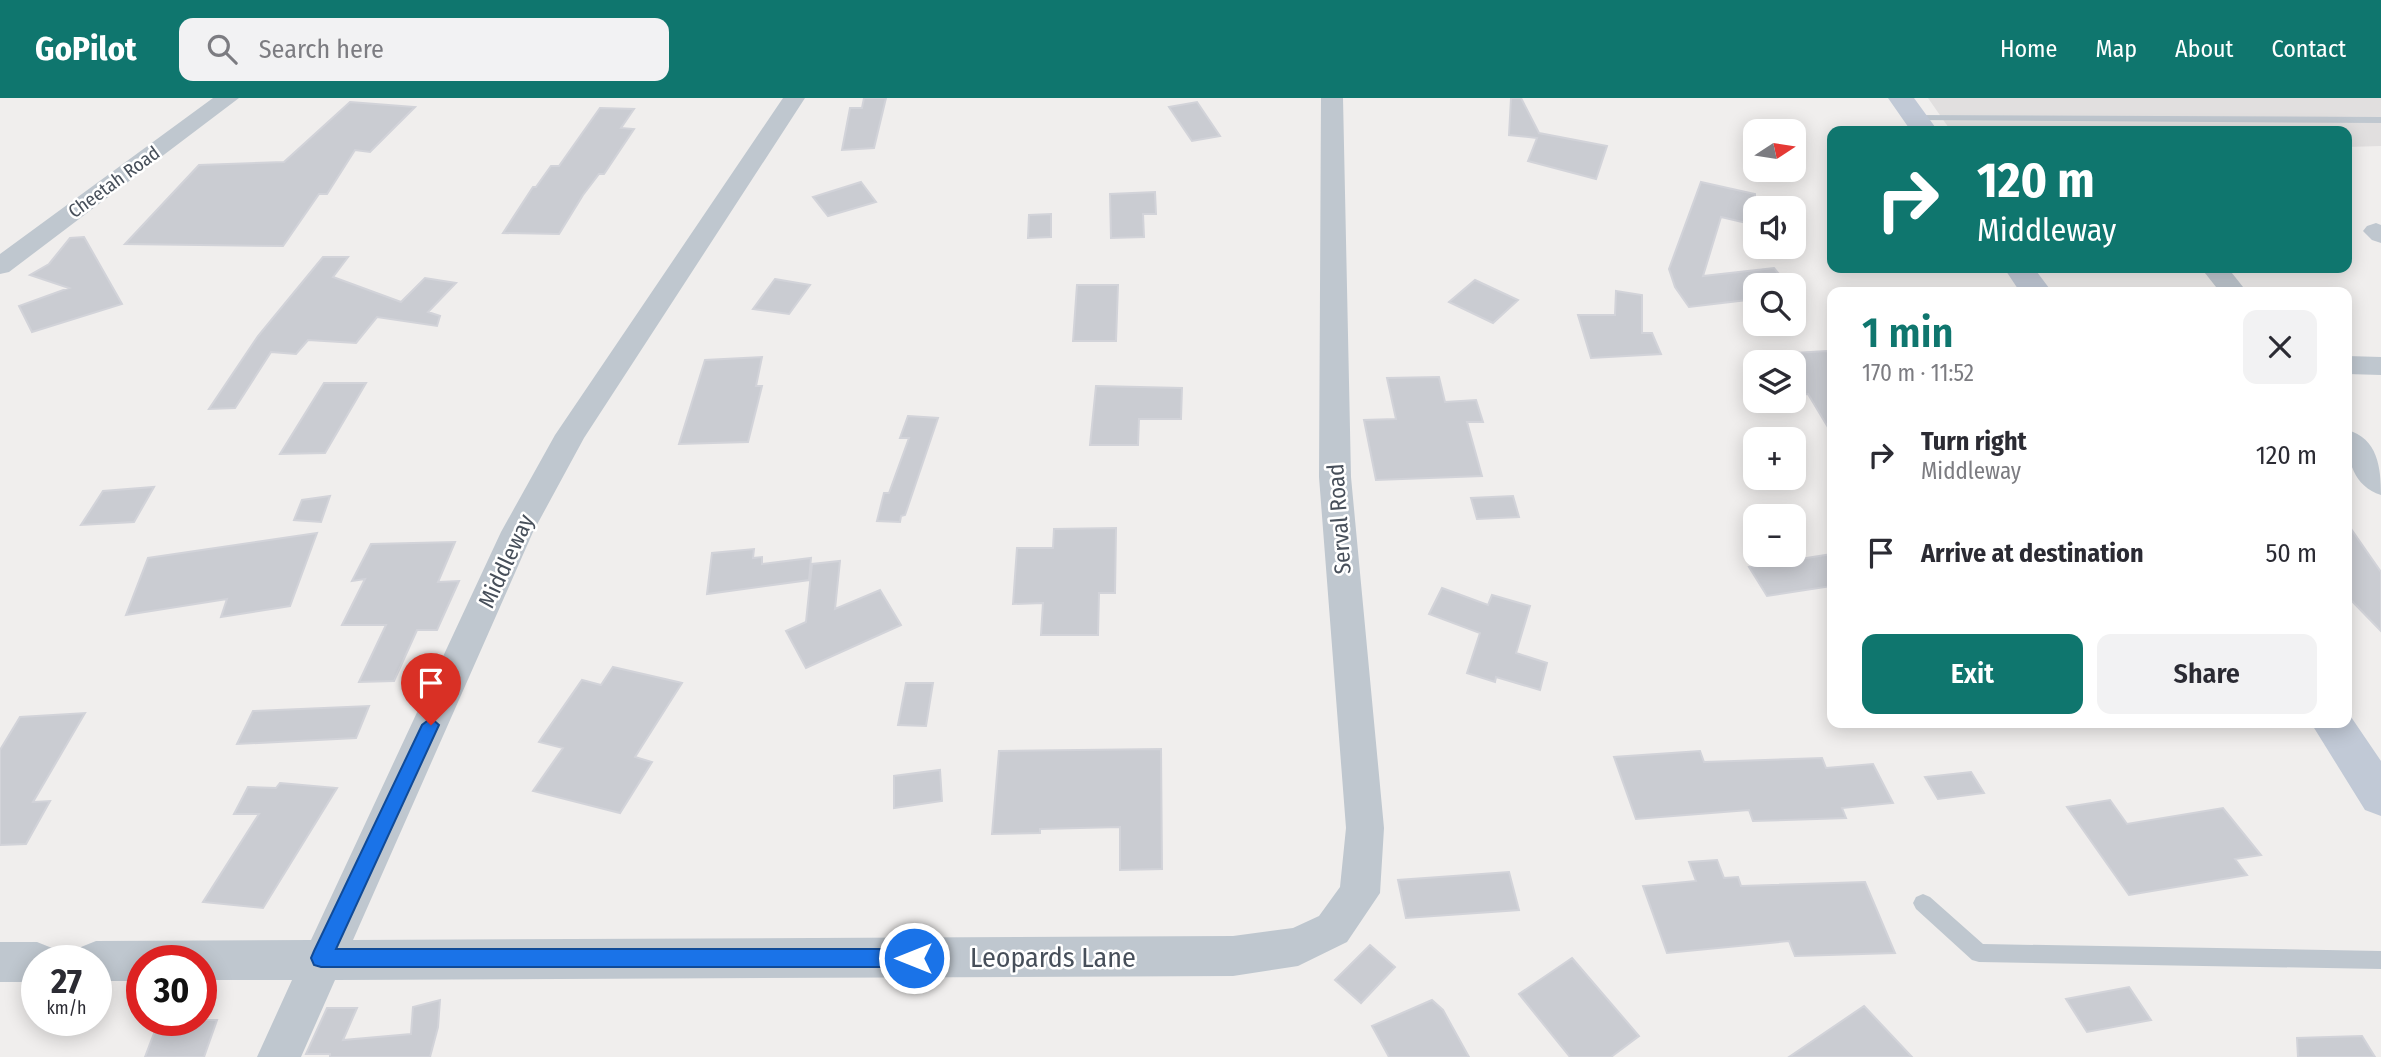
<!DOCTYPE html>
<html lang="en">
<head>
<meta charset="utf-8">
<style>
  :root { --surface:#fff; --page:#f2f2f3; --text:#2b2b33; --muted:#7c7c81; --accent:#0f766e }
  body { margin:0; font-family:"Fira Sans Condensed",sans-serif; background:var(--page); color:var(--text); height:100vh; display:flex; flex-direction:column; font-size:26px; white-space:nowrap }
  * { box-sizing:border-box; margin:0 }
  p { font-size:23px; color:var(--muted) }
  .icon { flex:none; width:38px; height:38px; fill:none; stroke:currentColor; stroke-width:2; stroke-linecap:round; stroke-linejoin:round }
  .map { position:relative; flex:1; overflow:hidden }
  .sheet { position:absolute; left:1827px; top:189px; width:525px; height:441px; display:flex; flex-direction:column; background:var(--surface); border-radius:14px; box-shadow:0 4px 18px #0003 }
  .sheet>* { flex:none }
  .top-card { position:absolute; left:1827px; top:28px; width:525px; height:147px; border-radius:14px; box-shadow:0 4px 18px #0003; background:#0f766e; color:#fff; overflow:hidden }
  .needle { width:46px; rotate:78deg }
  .tools { position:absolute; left:1743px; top:21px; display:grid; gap:14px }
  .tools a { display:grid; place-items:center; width:63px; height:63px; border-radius:14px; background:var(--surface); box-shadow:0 4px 18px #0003; font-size:35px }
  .speed { position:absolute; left:21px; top:847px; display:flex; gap:14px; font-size:35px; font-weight:700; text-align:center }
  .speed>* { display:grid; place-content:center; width:91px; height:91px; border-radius:50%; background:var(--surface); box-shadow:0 4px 18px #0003; line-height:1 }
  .speed small { font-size:18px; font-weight:400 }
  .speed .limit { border:10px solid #d22; background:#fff; color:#111 }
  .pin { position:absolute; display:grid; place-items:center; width:60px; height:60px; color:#fff; margin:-72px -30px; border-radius:50% 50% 50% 0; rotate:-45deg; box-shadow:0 0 7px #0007 }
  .pin .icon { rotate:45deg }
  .me { position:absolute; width:77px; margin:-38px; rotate:270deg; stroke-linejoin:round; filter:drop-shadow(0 0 5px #0008) }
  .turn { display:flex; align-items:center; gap:24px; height:147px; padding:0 35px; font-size:32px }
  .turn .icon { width:91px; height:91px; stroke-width:2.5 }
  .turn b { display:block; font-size:49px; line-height:60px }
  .round { display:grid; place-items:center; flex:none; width:74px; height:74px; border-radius:14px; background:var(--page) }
  .summary { display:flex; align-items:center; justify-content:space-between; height:119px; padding:0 35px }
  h1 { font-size:42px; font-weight:600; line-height:52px; color:var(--accent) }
  .cta { display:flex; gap:14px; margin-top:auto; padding:14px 35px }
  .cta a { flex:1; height:80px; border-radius:14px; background:var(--accent); color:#fff; font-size:28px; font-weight:600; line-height:80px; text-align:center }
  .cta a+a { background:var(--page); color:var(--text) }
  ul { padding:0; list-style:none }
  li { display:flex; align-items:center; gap:21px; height:98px; padding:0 35px }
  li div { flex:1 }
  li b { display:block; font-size:26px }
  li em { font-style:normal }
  header { display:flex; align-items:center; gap:42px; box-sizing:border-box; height:98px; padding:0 35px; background:var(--accent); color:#fff }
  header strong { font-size:33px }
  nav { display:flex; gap:38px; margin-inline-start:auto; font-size:24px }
  .search { width:490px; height:63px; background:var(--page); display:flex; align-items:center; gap:18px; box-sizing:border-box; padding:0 24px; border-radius:14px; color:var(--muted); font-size:26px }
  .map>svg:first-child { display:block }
  .education { fill:#e1dfdf }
  .building { fill:#caccd2; stroke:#d2d3d9; stroke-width:2 }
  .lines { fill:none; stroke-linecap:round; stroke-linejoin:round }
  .lane { fill:#bfc7cf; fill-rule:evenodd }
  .street { fill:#bfc7cf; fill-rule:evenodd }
  .secondary { fill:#c1c9d6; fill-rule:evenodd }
  .route { fill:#1a73e8; stroke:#114b97; stroke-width:2 }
  .labels { text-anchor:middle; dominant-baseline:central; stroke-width:5; stroke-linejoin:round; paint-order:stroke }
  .far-street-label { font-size:19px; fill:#474f5a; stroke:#fff }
  .street-label { font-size:23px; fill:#474f5a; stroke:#fff }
  .near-street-label { font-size:28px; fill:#474f5a; stroke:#fff }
</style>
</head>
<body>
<header>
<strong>GoPilot</strong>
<div class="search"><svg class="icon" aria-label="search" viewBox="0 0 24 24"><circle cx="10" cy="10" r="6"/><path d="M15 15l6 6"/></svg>Search here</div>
<nav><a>Home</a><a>Map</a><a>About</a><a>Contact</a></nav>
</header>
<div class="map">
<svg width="2381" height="959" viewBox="0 0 2381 959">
  <rect width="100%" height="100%" fill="#f0eeed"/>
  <path class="education" d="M1928,0h453v48l-34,1v-16h-396z"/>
  <path class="building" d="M864,0h22l-12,50 -32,2 8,-42h12z
    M1511,0h10l18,35 68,13 -11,33 -68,-18 9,-23 -28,-3z
    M350,4l65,5 -45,45 -15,-2 -28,44h-8l-36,52 -158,-2 74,-79 85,-3z
    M1197,4l23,34 -28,5 -23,-34z
    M600,10l34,1 -13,19 13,1 -30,45h-5l-16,21 -24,39 -56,-1 30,-46h3l15,-21h8z
    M861,84l15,20 -48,14 -15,-19z
    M1701,84l54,12v31l-34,-8 -18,59 71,-8 14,17h-33v14l-66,8 -14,-20 -6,-18z
    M1155,94l1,22h-13l1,23 -33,1 -1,-44z
    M1051,116v23l-23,1 1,-23z
    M84,139l38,67 -90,28 -13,-26 50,-18 -39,-13 19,-11 21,-26z
    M323,159h25l-15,20 68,25 24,-24 31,5 -28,29 12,4 -3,10 -60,-9 -21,26 -48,-3 -12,14 -25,-2 -36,56 -26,1 49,-73z
    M775,181l35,6 -21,29 -36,-5z
    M1475,182l43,20 -25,23 -44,-21z
    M1077,187h41l-2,56h-43z
    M1616,193l26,4v38h10l9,21 -70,4 -13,-43h37z
    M1827,253l5,8v75l-24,-40 -14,1v-42z
    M762,259l-6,29h6l-14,56 -69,2 26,-84z
    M1439,279l6,25 31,-2 7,22h-16l15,54 -106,4 -12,-60 32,-1 -9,-41z
    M324,285h42l-41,70 -45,1z
    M1096,288l86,2 -1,31h-42l-1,26h-48z
    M908,318l30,2 -33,97 -4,1 -1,6 -23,-1 7,-28h5l20,-55h-9z
    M154,389l-20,35 -53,3 22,-34z
    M330,398l-9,26 -27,-2 8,-20z
    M1513,398l6,21 -42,2 -6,-21z
    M2347,425l34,49v59l-34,-35z
    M1116,430l-1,65h-16l-1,42h-57l2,-32 -30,1 4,-56h36l1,-19z
    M317,435l-27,73 -69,11 6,-18 -101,16 22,-57z
    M455,444l-17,40 21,-1 -22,49h-20l-23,51 -35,1 27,-57h-44l23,-46 -13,2 19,-37z
    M754,451l-1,9 9,-1v7l49,-6 -2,22 -102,14 5,-41z
    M1832,456v32l-65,10 -18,-29z
    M840,463l-5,48 45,-19 21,35 -95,43 -20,-37 20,-9 6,-58z
    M1442,490l46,17 4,-10 38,11 -14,47 31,10 -7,27 -44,-13 -1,5 -28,-9 13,-40 -51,-19z
    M613,569l69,16 -47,74 17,5 -32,51 -87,-22 30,-43 -24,-6 43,-62 19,5z
    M906,585h27l-7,43 -28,-1z
    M369,608l-13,32 -119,6 16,-33z
    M85,615l-52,89 17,-1 -24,43 -26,1v-95l20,-33z
    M1161,651l1,120 -42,1v-43l-80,2v4l-48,1 7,-83z
    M1700,653l4,11 118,-4 4,10 47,-4 20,39 -51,5 4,10 -93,3 -4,-11 -113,9 -22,-62z
    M940,672l2,31 -48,7v-32z
    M1971,674l13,21 -46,6 -13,-22z
    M280,685l57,5 -74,120 -60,-6 56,-88h-25l14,-27 28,1z
    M2110,702l17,24 96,-16 38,47 -26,4 12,16 -118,20 -62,-88z
    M1717,762l7,18 14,-1 3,9 124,-4 30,71 -100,3 -6,-15 -122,12 -24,-67 53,-5 -7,-19z
    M1509,774l10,38 -113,8 -8,-38z
    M1370,847l25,22 -34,36 -26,-23z
    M1572,860l67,78 -28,21h-41l-51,-63z
    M2129,889l22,33 -64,12 -21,-33z
    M440,902l-2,27 -8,30h-100v-3h-24l21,-46h30l-14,32 68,-6 2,-27z
    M1432,902l11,10 26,47h-80l-17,-31z
    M1864,908l48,51h-123z
    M177,922h40l-13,37h-59l13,-34z
    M2362,938l13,21h-77l-1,-19z"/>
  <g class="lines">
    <path class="lane" d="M1915,17l466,2v6l-470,-3v-4z
      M1923,796l7,3 53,47 398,7v18l-402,-7 -7,-2 -56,-51 -3,-6 3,-6z"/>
    <path class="street" d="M213,0h26l-230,174 -9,2v-20z
      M783,0h22l-221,340 -51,94 -180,408 880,-4 60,-8 26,-12 21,-29 6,-59 -27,-351 2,-379h22l8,379 33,351 -4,65 -33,49 -49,24 -65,10 -898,4 -34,77h-44l35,-77h-91v-19h-59v20h-46v-20h-21l6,-14 15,-6 215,-1 190,-408 54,-97z
      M2376,125l5,2v18l-9,-3 -9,-9 4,-5z
      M2201,170h27l19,24h-27z
      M2347,258l34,1v18l-34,-1z
      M2347,332c31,8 34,38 34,65 -29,-9 -35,-39 -34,-65z
      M0,844h37l15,6 5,13h-20v21h-37z"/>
    <path class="secondary" d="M1888,0h26l24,33h-27z
      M2004,170h30l18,24h-32z
      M2347,613l34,50v55l-16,-6 -54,-87h36z"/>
  </g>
  <path class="route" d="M431,620l8,7 -103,224h578l7,2 3,7 -3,7 -7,2h-593l-7,-2 -3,-7 3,-7 108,-226z"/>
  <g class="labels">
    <g class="far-street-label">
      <text transform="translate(114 84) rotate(-36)">Cheetah Road</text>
    </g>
    <g class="street-label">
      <text transform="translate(1339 421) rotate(-94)">Serval Road</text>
      <text transform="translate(506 463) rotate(-65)">Middleway</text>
    </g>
    <g class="near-street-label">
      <text x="1053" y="859">Leopards Lane</text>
    </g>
  </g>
</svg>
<div class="tools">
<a><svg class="needle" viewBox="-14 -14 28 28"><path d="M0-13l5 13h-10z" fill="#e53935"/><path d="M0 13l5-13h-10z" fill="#7c7c81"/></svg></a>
<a><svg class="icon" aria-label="sound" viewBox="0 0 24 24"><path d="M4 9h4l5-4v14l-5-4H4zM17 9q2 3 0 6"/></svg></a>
<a><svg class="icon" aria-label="search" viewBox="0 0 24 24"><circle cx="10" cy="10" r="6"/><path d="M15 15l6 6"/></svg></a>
<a><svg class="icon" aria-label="layers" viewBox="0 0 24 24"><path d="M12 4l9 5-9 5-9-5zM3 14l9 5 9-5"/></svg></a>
<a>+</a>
<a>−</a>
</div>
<div class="speed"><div>27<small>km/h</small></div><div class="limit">30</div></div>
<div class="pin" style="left:431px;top:627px;background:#d93025"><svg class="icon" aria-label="arrive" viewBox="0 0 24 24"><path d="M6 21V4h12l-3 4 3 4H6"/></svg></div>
<svg class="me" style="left:914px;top:860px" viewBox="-20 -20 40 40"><circle r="17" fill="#1a73e8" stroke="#fff" stroke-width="3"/><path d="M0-11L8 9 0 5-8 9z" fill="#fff"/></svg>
<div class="top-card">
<div class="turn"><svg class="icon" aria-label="right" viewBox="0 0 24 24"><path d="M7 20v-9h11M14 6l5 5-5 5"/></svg><div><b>120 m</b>Middleway</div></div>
</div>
<section class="sheet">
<div class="summary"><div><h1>1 min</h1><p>170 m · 11:52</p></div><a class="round"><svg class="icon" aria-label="close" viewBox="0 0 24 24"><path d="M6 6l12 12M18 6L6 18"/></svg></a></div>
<ul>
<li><svg class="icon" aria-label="right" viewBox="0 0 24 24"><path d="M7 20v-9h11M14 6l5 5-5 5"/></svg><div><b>Turn right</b><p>Middleway</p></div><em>120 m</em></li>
<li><svg class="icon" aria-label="arrive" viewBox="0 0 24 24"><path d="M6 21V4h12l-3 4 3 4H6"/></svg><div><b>Arrive at destination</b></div><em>50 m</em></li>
</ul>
<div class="cta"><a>Exit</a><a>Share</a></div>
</section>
</div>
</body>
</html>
